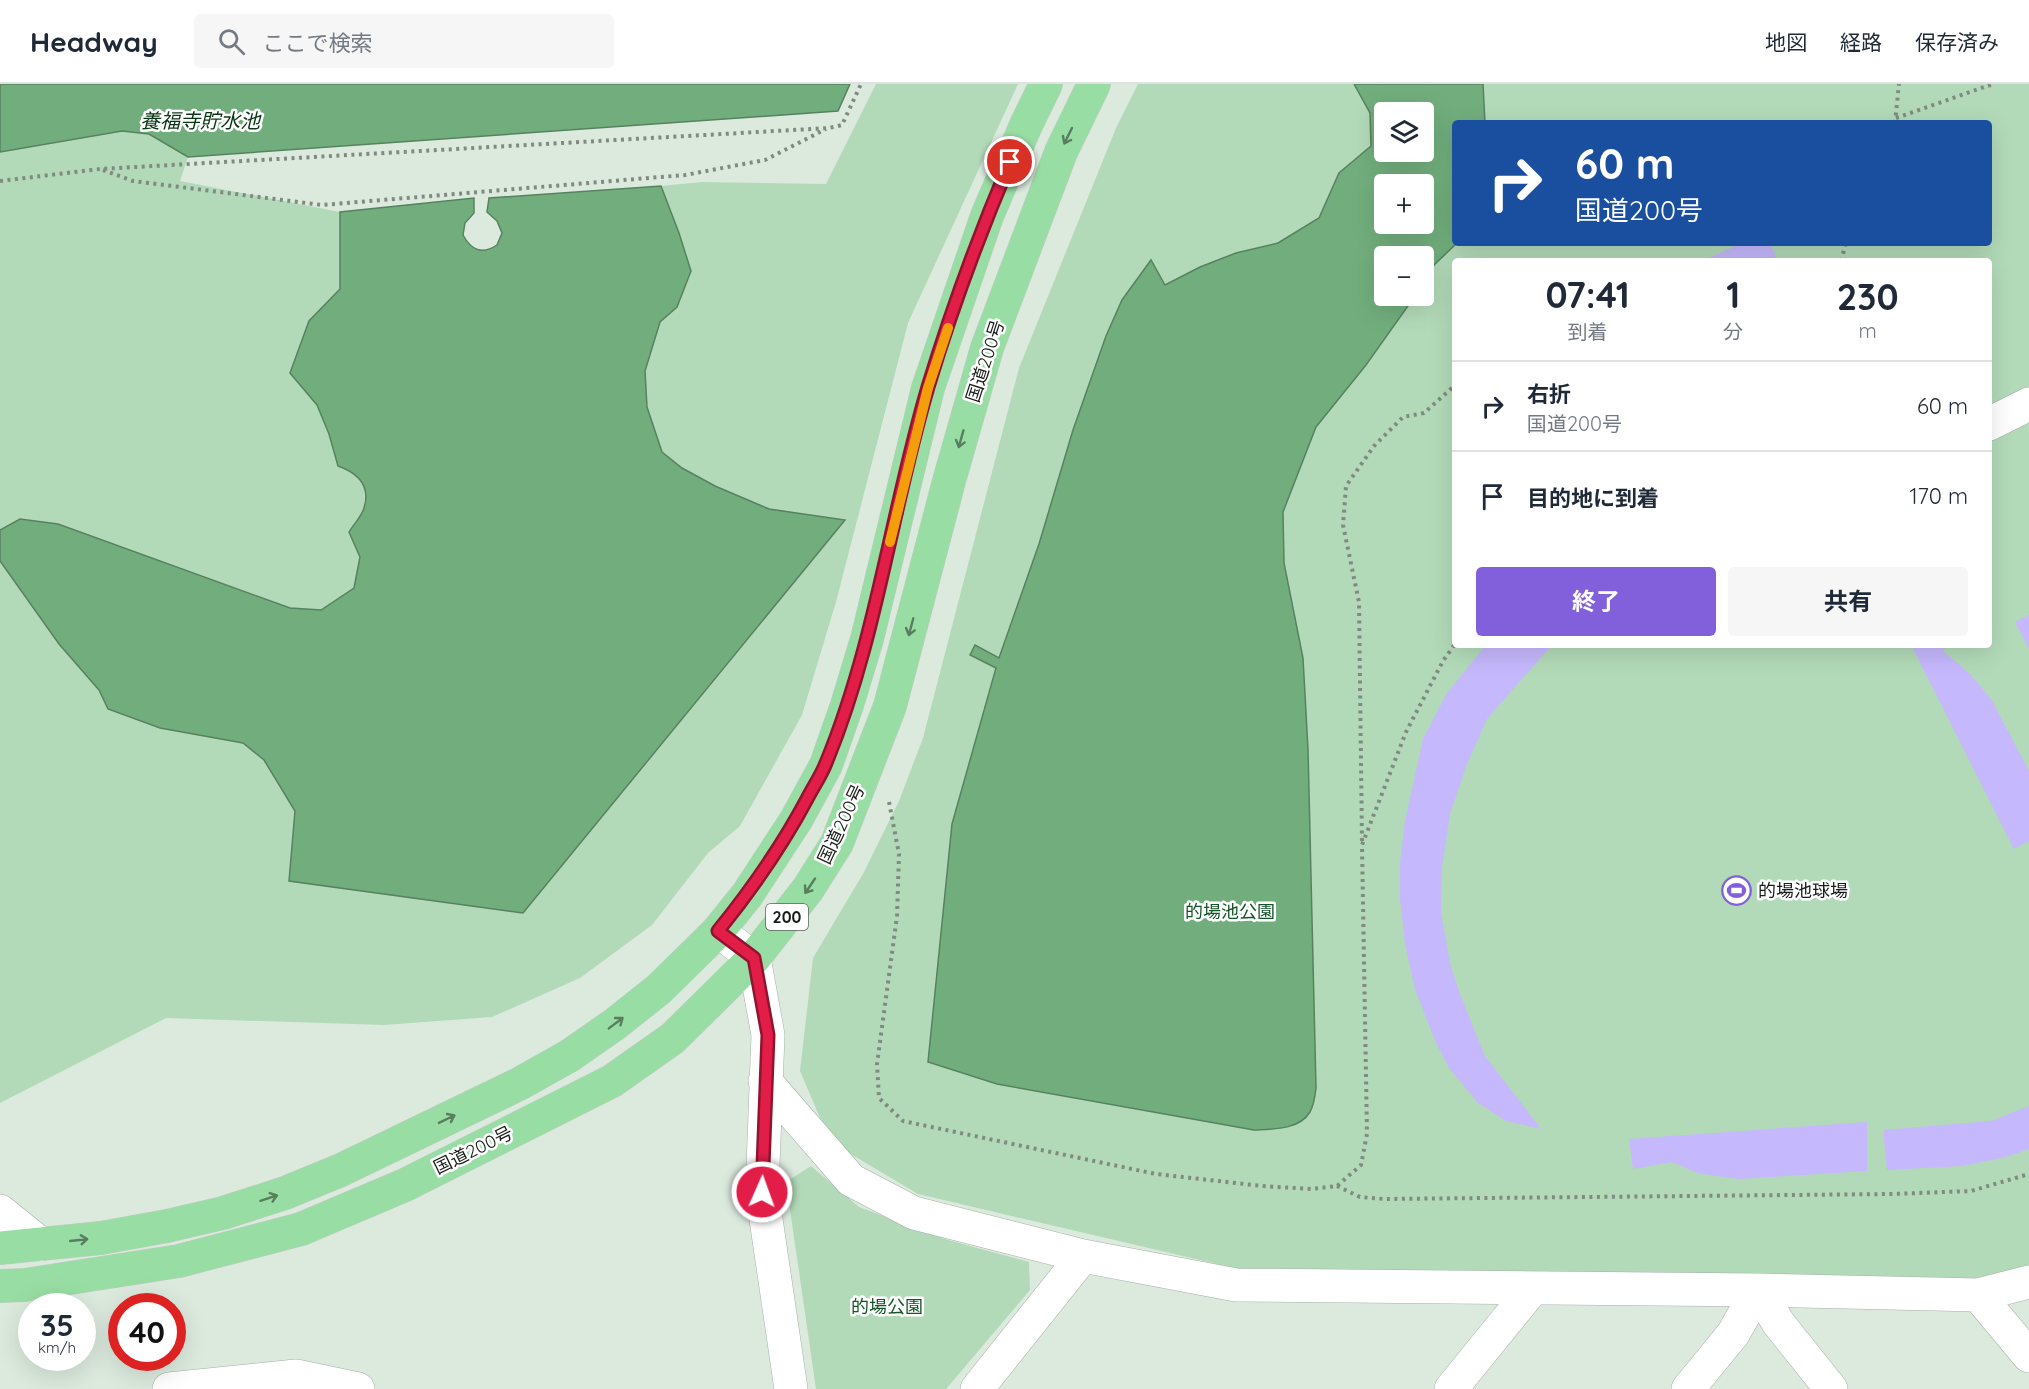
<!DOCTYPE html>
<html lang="ja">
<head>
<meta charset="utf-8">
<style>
  :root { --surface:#fff; --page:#f6f6f7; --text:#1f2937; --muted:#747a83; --line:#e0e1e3; --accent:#8360db }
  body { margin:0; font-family:Quicksand,"Noto Sans JP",sans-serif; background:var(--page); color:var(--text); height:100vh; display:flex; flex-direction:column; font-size:22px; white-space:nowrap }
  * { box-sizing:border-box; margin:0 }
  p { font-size:20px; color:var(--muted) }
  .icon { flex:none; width:33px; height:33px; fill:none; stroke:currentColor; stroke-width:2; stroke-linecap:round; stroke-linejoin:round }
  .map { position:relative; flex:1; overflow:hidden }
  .sheet { position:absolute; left:1452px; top:174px; width:540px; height:390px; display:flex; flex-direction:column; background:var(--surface); border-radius:6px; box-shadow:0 6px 24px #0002 }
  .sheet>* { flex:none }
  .top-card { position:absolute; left:1452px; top:36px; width:540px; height:126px; border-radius:6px; box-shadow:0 6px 24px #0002; background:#1a4fa0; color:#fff; overflow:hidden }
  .fabs { position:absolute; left:1374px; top:18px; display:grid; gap:12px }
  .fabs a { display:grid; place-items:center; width:60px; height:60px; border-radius:6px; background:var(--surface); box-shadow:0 6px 24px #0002; font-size:30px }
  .speed { position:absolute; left:18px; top:1209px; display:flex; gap:12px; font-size:30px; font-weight:700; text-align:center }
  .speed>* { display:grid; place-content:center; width:78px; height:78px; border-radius:50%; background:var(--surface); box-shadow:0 6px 24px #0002; line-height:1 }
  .speed small { font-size:15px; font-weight:400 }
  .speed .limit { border:9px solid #d22; background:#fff; color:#111 }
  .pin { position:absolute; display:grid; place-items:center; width:51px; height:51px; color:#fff; margin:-26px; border:3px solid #fff; border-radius:50%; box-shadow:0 2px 6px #0007 }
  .me { position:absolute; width:66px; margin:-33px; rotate:2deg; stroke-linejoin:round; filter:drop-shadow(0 0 4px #0008) }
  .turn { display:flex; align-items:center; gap:21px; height:126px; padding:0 24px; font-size:27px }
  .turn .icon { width:78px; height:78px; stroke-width:2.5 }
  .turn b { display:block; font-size:42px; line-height:51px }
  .eta { display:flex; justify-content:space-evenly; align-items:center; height:102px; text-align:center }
  .eta b { font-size:36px; font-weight:700; line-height:42px }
  .primary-button { display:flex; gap:12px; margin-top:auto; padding:12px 24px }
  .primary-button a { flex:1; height:69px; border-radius:6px; background:var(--accent); color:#fff; font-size:24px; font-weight:700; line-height:69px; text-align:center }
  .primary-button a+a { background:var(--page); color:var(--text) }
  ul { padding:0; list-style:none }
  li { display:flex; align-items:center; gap:18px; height:90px; padding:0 24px; border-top:2px solid var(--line) }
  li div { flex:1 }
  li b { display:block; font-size:22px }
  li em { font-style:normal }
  header { display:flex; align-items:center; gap:36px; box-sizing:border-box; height:84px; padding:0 30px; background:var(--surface); border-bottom:2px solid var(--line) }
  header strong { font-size:28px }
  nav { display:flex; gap:33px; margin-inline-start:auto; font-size:21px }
  .search { width:420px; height:54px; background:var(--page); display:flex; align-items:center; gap:15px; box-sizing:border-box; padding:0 21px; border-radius:6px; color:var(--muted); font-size:22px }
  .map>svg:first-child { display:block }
  .green { fill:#b2dab8; fill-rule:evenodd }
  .water { fill:#72ae7d; stroke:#57825f; stroke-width:1.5; fill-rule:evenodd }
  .building { fill:#c5b8fc }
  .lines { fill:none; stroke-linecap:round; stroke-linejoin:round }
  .minor-casing { stroke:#a4b1a6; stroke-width:34 }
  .highway-casing { stroke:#c8c9c8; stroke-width:34 }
  .path { stroke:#808a81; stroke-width:4; stroke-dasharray:3 4.5; stroke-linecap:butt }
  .minor { stroke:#fff; stroke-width:33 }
  .highway { stroke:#98dea4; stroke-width:33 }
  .oneway { stroke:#587e5e }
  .route-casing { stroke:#92132f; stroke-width:15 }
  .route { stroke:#e11d48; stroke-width:10 }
  .slow { stroke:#f59e0b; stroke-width:10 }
  .labels { text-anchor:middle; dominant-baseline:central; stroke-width:5; stroke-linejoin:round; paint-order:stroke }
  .shield { fill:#fff; stroke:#5e615e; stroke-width:1.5 }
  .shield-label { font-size:16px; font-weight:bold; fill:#191d19 }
  .street-label { font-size:18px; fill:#191d19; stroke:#fff }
  .poi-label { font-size:18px; fill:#191d19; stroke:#fff; text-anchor:start }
  .park-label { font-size:18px; fill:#125526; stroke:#fff }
  .water-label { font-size:20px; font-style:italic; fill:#093716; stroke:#fff }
</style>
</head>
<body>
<header>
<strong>Headway</strong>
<div class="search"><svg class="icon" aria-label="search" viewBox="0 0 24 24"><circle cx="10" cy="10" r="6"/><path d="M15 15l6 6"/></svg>ここで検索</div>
<nav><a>地図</a><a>経路</a><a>保存済み</a></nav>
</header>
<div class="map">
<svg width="2029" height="1305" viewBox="0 0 2029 1305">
  <rect width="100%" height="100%" fill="#dceade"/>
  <path class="green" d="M876,0h142l-110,239 -72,279 -34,113 -62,111 -32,27 -56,72 -72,53 -88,39 -108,8 -218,-7 -166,85v-542l59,83 40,46 9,19 52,19 84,15 20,17 31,51 -6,70 556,-360 -76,-12 -54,-23 -33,-18 -20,-16 -15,-45 -2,-36 15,-49 17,-15 2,-74 -18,-47 41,-4 124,2z
    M1138,0h891v1185l-48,13 -734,-11 -329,-77 -69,-41 -29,-35 -20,-47 13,-113 51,-86 35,-71 24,-63 96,-370 97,-240zM1384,28h40v40h-40zM1455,39h534v120h-534zM1384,100h40v40h-40zM1384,172h40v40h-40zM1455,177h534v384h-534z
    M122,47l27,3 39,23 -8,24 160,31v77l-30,32 -20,52 27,32 12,29 36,53 -1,22 -15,23 11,25 -6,31 -33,22 -31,-2 -232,-84 -38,-5 -20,11v-378z
    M811,1082l48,41 89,33 81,22 1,28 -84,99h-130l-30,-207z"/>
  <path class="water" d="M0,0h850l-12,27 -650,46 -39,-23 -27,-3 -122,21z
    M1354,0h129l2,39h-30v120h2l-23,22 -10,17v-26h-40v40h31l-49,69 -50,62 -33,85 1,51 19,95 5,91 8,339c-1,8 -2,17 -6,24 -11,18 -37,17 -56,18l-257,-46 -69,-22 24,-238 44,-156 -26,-13 5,-10 24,13 40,-114 34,-114 33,-94 16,-36 29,-40 14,25 35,-18 36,-14 42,-10 41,-25 20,-45 32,-27 -1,-33zM1384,28h40v40h-40zM1384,100h40v40h-40z
    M661,102l18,47 12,38 -14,36 -17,15 -15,49 2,36 15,45 20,16 33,18 54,23 76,11 -322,393 -234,-32 6,-70 -31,-51 -21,-17 -83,-15 -52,-19 -9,-19 -40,-46 -59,-83v-31l20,-11 38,5 232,84 31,2 33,-22 6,-31 -11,-25c4,-7 13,-16 15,-24 7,-23 -6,-35 -26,-42l-9,-32 -12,-29 -27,-32 19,-52 31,-32v-77l134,-14v15l-9,10 -2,12c8,15 19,20 34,10l5,-12 -5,-12 -10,-9 2,-14z"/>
  <path class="building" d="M1742,159h28l8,18h-76z
    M2029,531v34l-14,-27z
    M1486,561h66l-65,74 -20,45 -17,50 -8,53 -1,47 10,53 9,27 25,62 56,73 -35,-8 -28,-18 -29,-35 -14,-27 -20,-52 -10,-45 -5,-44v-37l5,-42 18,-82 24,-46z
    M1911,561h36l-4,6 27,23 21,25 38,72v70l-15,8z
    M2029,1022v43l-23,8 -44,9 -75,4 -4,-40 108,-9z
    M1867,1038v49l-129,8 -41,-6 -25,-11 -39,7 -4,-30z"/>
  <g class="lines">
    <defs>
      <path id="minor" d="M1989,340l40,-20
        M718,847l36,27 14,77 -6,157 29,197
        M765,997l86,99 63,33 169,43 153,29 522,5 220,5 51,-13
        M0,1127l41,33
        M1978,1211l51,61
        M169,1305l127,-13 62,13
        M977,1305l106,-133
        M1451,1305l82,-101
        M1688,1305l45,-55 25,-44 21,34 52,65"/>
      <path id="highway" d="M0,1164l101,-10 66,-12 56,-13 62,-20 56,-23 178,-86 50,-28 46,-32 44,-35 59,-58 29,-36 49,-75 30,-55 21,-60 20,-66 61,-251 59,-172 39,-91 20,-41
        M0,1202l25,-1 154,-24 122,-32 104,-44 207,-104 61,-43 81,-80 54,-69 29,-46 53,-137 59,-225 38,-133 74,-196 33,-68"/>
    </defs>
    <use href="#minor" class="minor-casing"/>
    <use href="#highway" class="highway-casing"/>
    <path class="path" d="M1896,34l97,-34
      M1895,39l4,-39
      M103,86l30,11 189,24 363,-30 80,-15 61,-31
      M0,97l100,-12 729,-41 13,-3 19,-41
      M1841,177l5,-18
      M889,718l10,52 -2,62 -20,148 2,34 24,23 253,53 106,12 49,3 26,-3 24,-21 6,-31 -5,-289 44,-113 37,-71 12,-17
      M1362,757l-3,-239 -16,-77 3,-39 28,-40 29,-29 21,-4 30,-27
      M1337,1102l23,11 24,2 508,-5 79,-3 58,-17"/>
    <use href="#minor" class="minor"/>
    <use href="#highway" class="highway"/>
  </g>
  <defs><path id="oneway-shaft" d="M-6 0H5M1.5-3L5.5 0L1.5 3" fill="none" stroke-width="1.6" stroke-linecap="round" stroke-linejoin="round" transform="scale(1.5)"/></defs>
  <g class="oneway">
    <use href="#oneway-shaft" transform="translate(1068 52) rotate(116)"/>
    <use href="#oneway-shaft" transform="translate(961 355) rotate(106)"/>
    <use href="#oneway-shaft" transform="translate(911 543) rotate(105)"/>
    <use href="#oneway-shaft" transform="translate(810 802) rotate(124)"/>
    <use href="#oneway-shaft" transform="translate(616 939) rotate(-37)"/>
    <use href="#oneway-shaft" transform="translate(447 1035) rotate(-26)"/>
    <use href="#oneway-shaft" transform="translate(269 1114) rotate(-18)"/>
    <use href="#oneway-shaft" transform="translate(79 1156) rotate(-6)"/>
  </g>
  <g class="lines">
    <defs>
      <path id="route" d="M762,1108l6,-157 -14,-77 -36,-27c34,-42 64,-85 89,-132 6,-12 14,-23 19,-36 50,-121 65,-251 102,-376 23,-76 51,-152 82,-225"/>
    </defs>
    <use href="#route" class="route-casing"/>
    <use href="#route" class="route"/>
    <path class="slow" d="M890,458l38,-154 20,-60"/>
  </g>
  <defs>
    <symbol id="stadium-ring" viewBox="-11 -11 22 22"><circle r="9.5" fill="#fff" stroke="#8360db" stroke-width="1.5"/><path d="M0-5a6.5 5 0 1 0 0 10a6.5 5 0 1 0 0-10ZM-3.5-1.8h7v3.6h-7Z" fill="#8360db"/></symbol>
  </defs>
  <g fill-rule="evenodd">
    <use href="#stadium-ring" x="1720" y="790" width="33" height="33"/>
  </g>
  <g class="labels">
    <rect class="shield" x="766" y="820" width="42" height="26" rx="4.5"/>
    <g class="shield-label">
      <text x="787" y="833">200</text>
    </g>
    <g class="street-label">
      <text transform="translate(985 277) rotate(-72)">国道200号</text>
      <text transform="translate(841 740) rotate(-65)">国道200号</text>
      <text transform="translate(473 1066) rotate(-26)">国道200号</text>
    </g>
    <g class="poi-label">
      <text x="1758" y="806">的場池球場</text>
    </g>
    <g class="park-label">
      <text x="1230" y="827">的場池公園</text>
      <text x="887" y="1222">的場公園</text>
    </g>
    <g class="water-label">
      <text x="200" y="36">養福寺貯水池</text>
    </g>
  </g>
</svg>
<div class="fabs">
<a><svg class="icon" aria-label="layers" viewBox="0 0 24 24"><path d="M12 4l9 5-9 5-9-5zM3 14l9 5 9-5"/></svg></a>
<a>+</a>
<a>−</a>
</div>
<div class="speed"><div>35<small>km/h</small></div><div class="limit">40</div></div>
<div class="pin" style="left:1010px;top:78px;background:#d93025"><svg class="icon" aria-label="arrive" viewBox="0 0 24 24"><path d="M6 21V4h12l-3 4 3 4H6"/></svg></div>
<svg class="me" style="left:762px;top:1108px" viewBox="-20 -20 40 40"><circle r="17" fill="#e11d48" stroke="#fff" stroke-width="3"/><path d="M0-11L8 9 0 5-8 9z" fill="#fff"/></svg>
<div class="top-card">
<div class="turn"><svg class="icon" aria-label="right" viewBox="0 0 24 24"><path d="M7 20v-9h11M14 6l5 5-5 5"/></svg><div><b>60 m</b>国道200号</div></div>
</div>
<section class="sheet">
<div class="eta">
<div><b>07:41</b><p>到着</p></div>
<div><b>1</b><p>分</p></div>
<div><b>230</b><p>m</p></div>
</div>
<ul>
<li><svg class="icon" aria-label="right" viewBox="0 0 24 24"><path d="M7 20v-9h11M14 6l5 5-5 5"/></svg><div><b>右折</b><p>国道200号</p></div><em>60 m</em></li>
<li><svg class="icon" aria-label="arrive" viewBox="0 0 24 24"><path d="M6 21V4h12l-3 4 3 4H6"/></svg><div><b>目的地に到着</b></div><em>170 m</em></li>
</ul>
<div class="primary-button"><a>終了</a><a>共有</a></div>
</section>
</div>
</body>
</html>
